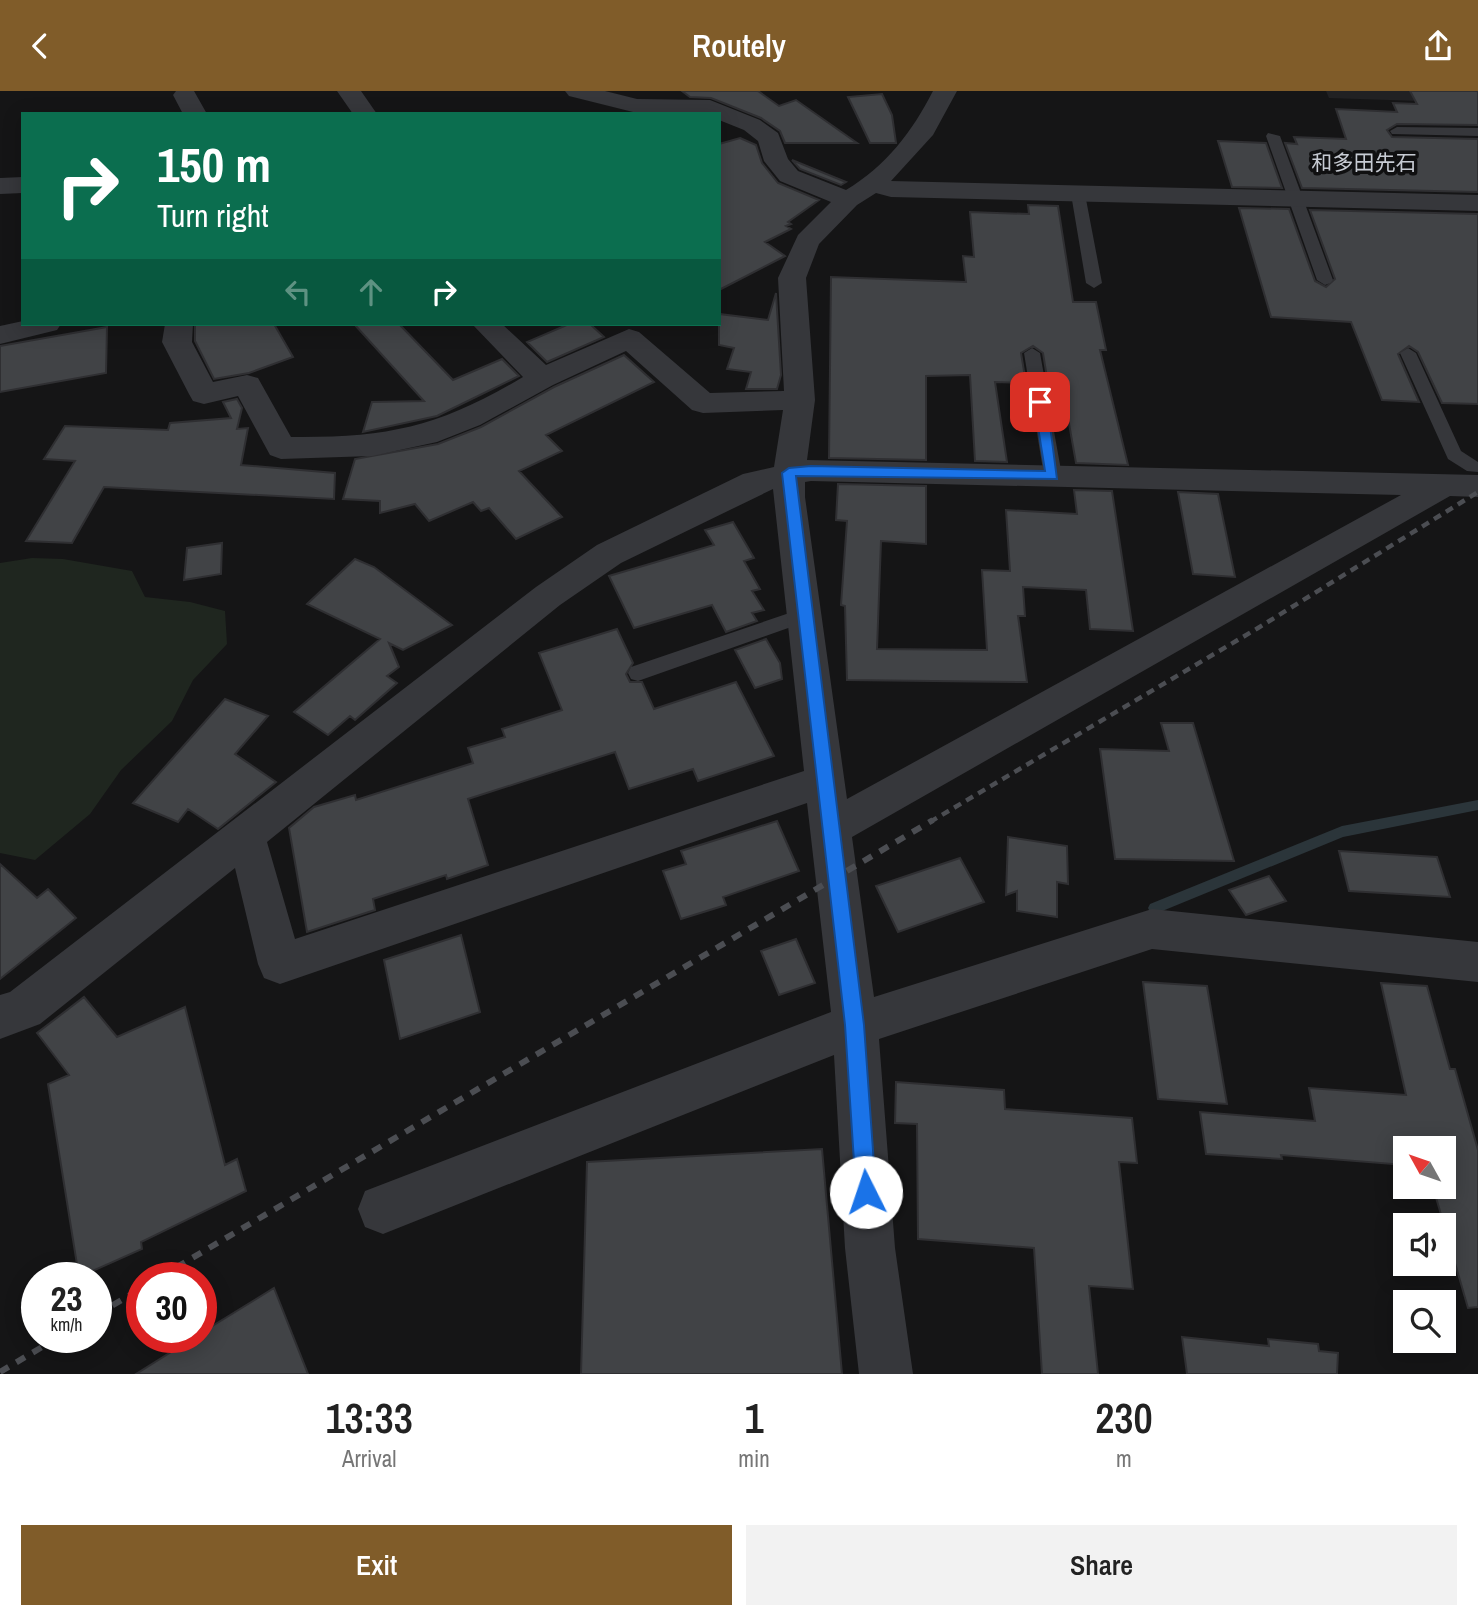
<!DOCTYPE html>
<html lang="en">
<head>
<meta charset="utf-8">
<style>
  :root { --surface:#fff; --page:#f2f2f2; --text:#222; --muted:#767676; --accent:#805c29 }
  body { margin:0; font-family:"Archivo Narrow","Noto Sans JP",sans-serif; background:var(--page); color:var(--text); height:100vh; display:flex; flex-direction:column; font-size:26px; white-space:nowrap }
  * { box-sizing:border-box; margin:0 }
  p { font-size:23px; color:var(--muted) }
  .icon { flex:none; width:38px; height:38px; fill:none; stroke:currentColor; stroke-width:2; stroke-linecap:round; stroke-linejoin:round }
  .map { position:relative; height:1283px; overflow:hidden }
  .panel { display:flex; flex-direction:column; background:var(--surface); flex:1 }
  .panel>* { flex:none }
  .top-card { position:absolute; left:21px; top:21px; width:700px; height:214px; border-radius:0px; box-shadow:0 4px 18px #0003; background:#0b6e4f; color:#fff; overflow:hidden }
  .needle { width:46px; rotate:310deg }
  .fabs { position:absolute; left:1393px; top:1045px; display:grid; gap:14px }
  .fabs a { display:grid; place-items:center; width:63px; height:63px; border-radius:0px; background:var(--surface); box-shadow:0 4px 18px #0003; font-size:35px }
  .speed { position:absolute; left:21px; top:1171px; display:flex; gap:14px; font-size:35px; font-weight:700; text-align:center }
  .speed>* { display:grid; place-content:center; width:91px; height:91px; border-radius:50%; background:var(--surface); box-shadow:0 4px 18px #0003; line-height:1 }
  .speed small { font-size:18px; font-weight:400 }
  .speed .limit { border:10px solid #d22; background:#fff; color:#111 }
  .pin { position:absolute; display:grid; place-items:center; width:60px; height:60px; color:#fff; margin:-30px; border-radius:14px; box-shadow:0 4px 10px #0006 }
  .me { position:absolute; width:77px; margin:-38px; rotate:356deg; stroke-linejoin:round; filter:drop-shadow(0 0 5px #0008) }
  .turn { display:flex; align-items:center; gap:24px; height:147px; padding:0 21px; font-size:32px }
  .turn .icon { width:91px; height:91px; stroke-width:2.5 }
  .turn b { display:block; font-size:49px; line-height:60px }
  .lanes { display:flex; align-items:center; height:66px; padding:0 21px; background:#0003; justify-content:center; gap:35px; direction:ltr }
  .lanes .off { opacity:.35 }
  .eta { display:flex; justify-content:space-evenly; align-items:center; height:119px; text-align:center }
  .eta b { font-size:42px; font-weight:600; line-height:49px }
  .cta { display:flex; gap:14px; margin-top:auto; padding:14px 21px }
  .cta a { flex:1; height:80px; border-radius:0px; background:var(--accent); color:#fff; font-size:28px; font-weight:600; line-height:80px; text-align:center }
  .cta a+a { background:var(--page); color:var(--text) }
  header { display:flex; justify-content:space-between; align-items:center; height:91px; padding:0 21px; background:var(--accent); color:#fff; font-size:32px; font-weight:600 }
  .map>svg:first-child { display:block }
  .built { fill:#212123 }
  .green { fill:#1f261f }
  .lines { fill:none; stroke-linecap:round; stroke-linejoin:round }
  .stream { fill:#2b353a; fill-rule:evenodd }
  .building { fill:#414346; stroke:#2f2f32; stroke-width:2 }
  .lane { fill:#36373b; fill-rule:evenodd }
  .street { fill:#36373b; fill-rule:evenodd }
  .rail-far1 { stroke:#4b4d52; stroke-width:4.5; stroke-dasharray:8 6; stroke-linecap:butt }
  .rail { stroke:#4b4d52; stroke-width:6; stroke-dasharray:10 9; stroke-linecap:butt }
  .route { fill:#1a73e8; stroke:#114b97; stroke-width:2 }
  .labels { text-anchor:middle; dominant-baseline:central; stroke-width:7; stroke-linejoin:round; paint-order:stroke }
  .far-quarter-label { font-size:21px; fill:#c7cbd3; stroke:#101011 }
</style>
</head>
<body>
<header><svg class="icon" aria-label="back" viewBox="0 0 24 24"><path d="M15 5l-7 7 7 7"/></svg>Routely<svg class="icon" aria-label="share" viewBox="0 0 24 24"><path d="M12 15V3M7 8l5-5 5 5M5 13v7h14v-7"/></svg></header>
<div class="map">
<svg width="1478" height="1283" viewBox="0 0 1478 1283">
  <rect width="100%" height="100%" fill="#151516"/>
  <path class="built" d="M1326,0h152v12l-149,-5z"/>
  <path class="green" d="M32,467l31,1 69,12 13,26 45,5 35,9 2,33 -34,36 -21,41 -51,49 -31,44 -55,46 -35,-7v-290z"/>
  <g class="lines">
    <path class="stream" d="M1478,709v10l-135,27 -188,77 -5,-2 -2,-4 2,-4 192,-78z"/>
  </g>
  <path class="building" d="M682,0h76l21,15 17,-6 61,43h-72l-5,-12 -19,-13 -50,-20 -21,-1z
    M1410,0h68v34l-81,-1 -10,6 5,7 86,2v53l-176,-4 -17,-45 12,1 -3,-7 52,2 -10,-30 61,3 -4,-9 24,1z
    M882,3l10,21 4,28h-26l-22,-46z
    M740,47l16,7 6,18 16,20 41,17 -31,22 3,2 -5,2 5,3 -26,13 20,14 -66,34v-146z
    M1218,50l48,2 16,45 -50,-1z
    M792,69l54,22 -5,3 -41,-16z
    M1028,114l30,1 15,96h23l10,48h-6l28,115 -52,-2 -14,-79h-14l-5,-31 -10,-7 -12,7 5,30 -31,-1 12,80 -32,-1 -5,-86 -44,1v84l-97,-2 2,-181 135,5 -3,-26 11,1 -4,-45 59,2z
    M1239,117l50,1 26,72 11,6 9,-8 -25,-69 168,4v190l-36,-1 -24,-51 -9,-6 -11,8 21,48 -37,-2 -31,-78 -80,-5z
    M776,202l5,82 -4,14h-31l5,-17 -24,-3 7,-21 -15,-3v-31l49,6z
    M195,233h79l19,33 -44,16 -35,6 -19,-38z
    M354,233h45l54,56 49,-21 17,17 -82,40 -74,16 9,-30 52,-1z
    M569,233h21l14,13 -57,25 -20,-20z
    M107,236l-1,46 -106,19v-46z
    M624,264l30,27 -108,53 16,16 -43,20 43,46 -46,22 -27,-31 -8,3 -8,-9 -44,19 -14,-17 -35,9v-12l-37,-2 12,-40 83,-15 43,-17 73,-40z
    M237,308l5,9 -5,21 11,-1 -7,37 94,8 -1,26 -230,-12 -32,56 -46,-2 49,-80 -31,-2 21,-33 103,4 2,-7 61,-5 -8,-16z
    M838,393l88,2v58l-45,-3 -4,108 110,1 -5,-80 28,1 -4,-61 71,4 -3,-24 38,1 21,140 -43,-2 -4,-39 -63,-3 2,29h-7l9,66 -180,-2 -2,-74 -4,-1 6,-84 -11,-1z
    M1178,401l40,2 17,83 -42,-3z
    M733,431l21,36 -10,3 16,28 -8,2 12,19 -12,3 5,8 -31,11 -14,-27 -78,23 -25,-52 105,-31 -9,-15z
    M222,452l-1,31 -37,6 3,-32z
    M355,468l19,8 78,58 -49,25 -14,-7 10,24 -12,9 10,7 -42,37 -5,-4 -22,19 -34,-23 86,-73 -73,-35z
    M617,538l16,34 -7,11 4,8h12l12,27 82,-27 38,74 -76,25 -5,-12 -64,20 -14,-37 -147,47 20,66 -41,14 -1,-4 -73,24 2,11 -68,22 -18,-104 25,-21 41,-12 1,5 117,-37 -5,-15 37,-11 -3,-8 60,-19 -23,-57z
    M766,548l14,24 2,16 -27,9 -20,-38z
    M225,608l43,17 -33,38 41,28 -58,47 -30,-20 -10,13 -45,-19z
    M1161,632h32l41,138 -119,-2 -15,-110 69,2z
    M777,730l22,50 -76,26 3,8 -45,14 -18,-48 23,-7 -5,-13z
    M1008,746l59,9 1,38 -11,-2v35l-40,-6v-20l-11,4z
    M1339,760l98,6 13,40 -101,-6z
    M960,767l24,44 -86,30 -22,-46z
    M0,773l37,34 11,-9 28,29 -76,61z
    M1269,785l17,25 -40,14 -17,-25z
    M461,844l19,77 -80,27 -16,-79z
    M796,848l19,44 -36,12 -18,-44z
    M1143,891l64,4 20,118 -69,-5z
    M1381,892l46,3 23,83h5l23,81v157l-10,1 -35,-121h11v-39h-39v17l-124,-10 1,4 -76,-5 -6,-42 115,9 -6,-33 97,7z
    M84,906l33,40 68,-30 40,158 12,-6 9,32 -105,51 1,7 -63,28 -31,-193 21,-9 -32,-42z
    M896,991l108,8 1,19 127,9 5,45 -18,-1 14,127 -44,-3 9,88h-56l-8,-126 -116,-9 -1,-115 -22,-1z
    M822,1058l20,225h-261l6,-212z
    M274,1197l34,86h-172l59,-37h6v-4z
    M1182,1246l87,9 -1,-7 50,5 1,7 19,2 -1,21h-150z"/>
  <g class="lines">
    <path class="lane" d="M1397,36l81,1v8l-86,-2 -2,-3z
      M1268,42l12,3 53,144 -3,3 -5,2 -8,-5 -51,-144z
      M1078,99l7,4 17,89 -8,5 -8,-5 -15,-89z
      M1032,257l8,5 22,123 -9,6 -9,-6 -20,-123z
      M1408,257l8,5 45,98 17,11v10l-11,-1 -19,-12 -48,-106z
      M804,517l10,7 -3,5 -173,61 -7,-2 -3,-6 3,-6z"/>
    <path class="street" d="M176,0h18l13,23h-24l-10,-19z
      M337,0h24l16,23h-24z
      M565,0h40l32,8 73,1 50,20 18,13 10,26 10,12 48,19c40,-24 66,-58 87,-99h24l-24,44 -42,46 587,14v16l-587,-14 -15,-4 -19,12 -38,39 -13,34 9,122 -8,60 671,15v22l-28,-1 -598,341 22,160 278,-88 326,33v40l-326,-33 -273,90 16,209 18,126h-54l-14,-126 -11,-193 -451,179 -18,-7 -7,-18 7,-18 466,-179 -24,-209 -527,181 -16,-6 -6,-14 -23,-96 -195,156 -40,15v-44l10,-3 526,-405 61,-42 146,-71 31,-7 9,-57 -80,3 -11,-3 -66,-59 -73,34 -73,40 -43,17 -65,14 -91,3 -11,-4 -32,-59 -34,8 -11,-3 -4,-7 -27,-52 3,-18h28l-1,18 21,40 34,-7 11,3 33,59c97,1 148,-10 232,-60l-51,-53h30l44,41 83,-36 10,3 71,61 74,-2 -6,-113 20,-43 33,-33 -51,-21 -16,-20 -6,-20 -14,-11 -25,-10v-6l-82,-1 -68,-17zM811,390l590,14 -554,304 -42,-302v-15zM773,398l31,282 -509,168 -28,-97 293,-237 61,-42z
      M23,86v16l-23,1v-16z
      M23,230v3h38l-4,6 -57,14v-18z"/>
    <path class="rail-far1" d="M930,731l328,-194 220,-136"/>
    <path class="rail" d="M160,1186l773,-457
      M96,1224l46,-27
      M0,1281l59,-35"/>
  </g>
  <path class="route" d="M1040,307l7,4 10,77 -261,-3 68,549 12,167 -3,7 -7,3 -7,-3 -3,-7 -11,-167 -63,-552 7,-5 22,-2 234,5 -11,-69z"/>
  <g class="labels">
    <g class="far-quarter-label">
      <text x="1364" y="71">和多田先石</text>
    </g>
  </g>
</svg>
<div class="fabs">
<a><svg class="needle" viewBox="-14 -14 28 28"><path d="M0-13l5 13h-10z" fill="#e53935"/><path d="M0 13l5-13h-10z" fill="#767676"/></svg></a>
<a><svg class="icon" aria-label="sound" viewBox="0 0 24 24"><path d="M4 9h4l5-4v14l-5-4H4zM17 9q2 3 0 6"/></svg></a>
<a><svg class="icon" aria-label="search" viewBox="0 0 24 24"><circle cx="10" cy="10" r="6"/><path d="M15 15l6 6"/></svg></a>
</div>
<div class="speed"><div>23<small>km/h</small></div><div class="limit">30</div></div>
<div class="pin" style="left:1040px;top:311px;background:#d93025"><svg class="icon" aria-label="arrive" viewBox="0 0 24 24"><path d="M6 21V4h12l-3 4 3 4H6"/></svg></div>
<svg class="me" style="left:866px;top:1101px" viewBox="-20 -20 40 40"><circle r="19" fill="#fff"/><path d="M0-13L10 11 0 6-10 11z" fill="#1a73e8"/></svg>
<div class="top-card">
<div class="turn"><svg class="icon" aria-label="right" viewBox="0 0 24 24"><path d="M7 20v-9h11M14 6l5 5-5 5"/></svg><div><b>150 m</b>Turn right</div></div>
<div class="lanes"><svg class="icon off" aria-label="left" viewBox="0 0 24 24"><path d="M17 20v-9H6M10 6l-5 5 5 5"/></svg><svg class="icon off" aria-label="ahead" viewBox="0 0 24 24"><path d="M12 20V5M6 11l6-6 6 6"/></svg><svg class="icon" aria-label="right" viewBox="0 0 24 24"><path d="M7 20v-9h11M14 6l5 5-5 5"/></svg></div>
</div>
</div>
<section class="panel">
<div class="eta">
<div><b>13:33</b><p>Arrival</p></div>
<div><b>1</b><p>min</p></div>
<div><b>230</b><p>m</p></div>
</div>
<div class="cta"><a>Exit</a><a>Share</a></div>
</section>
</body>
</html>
